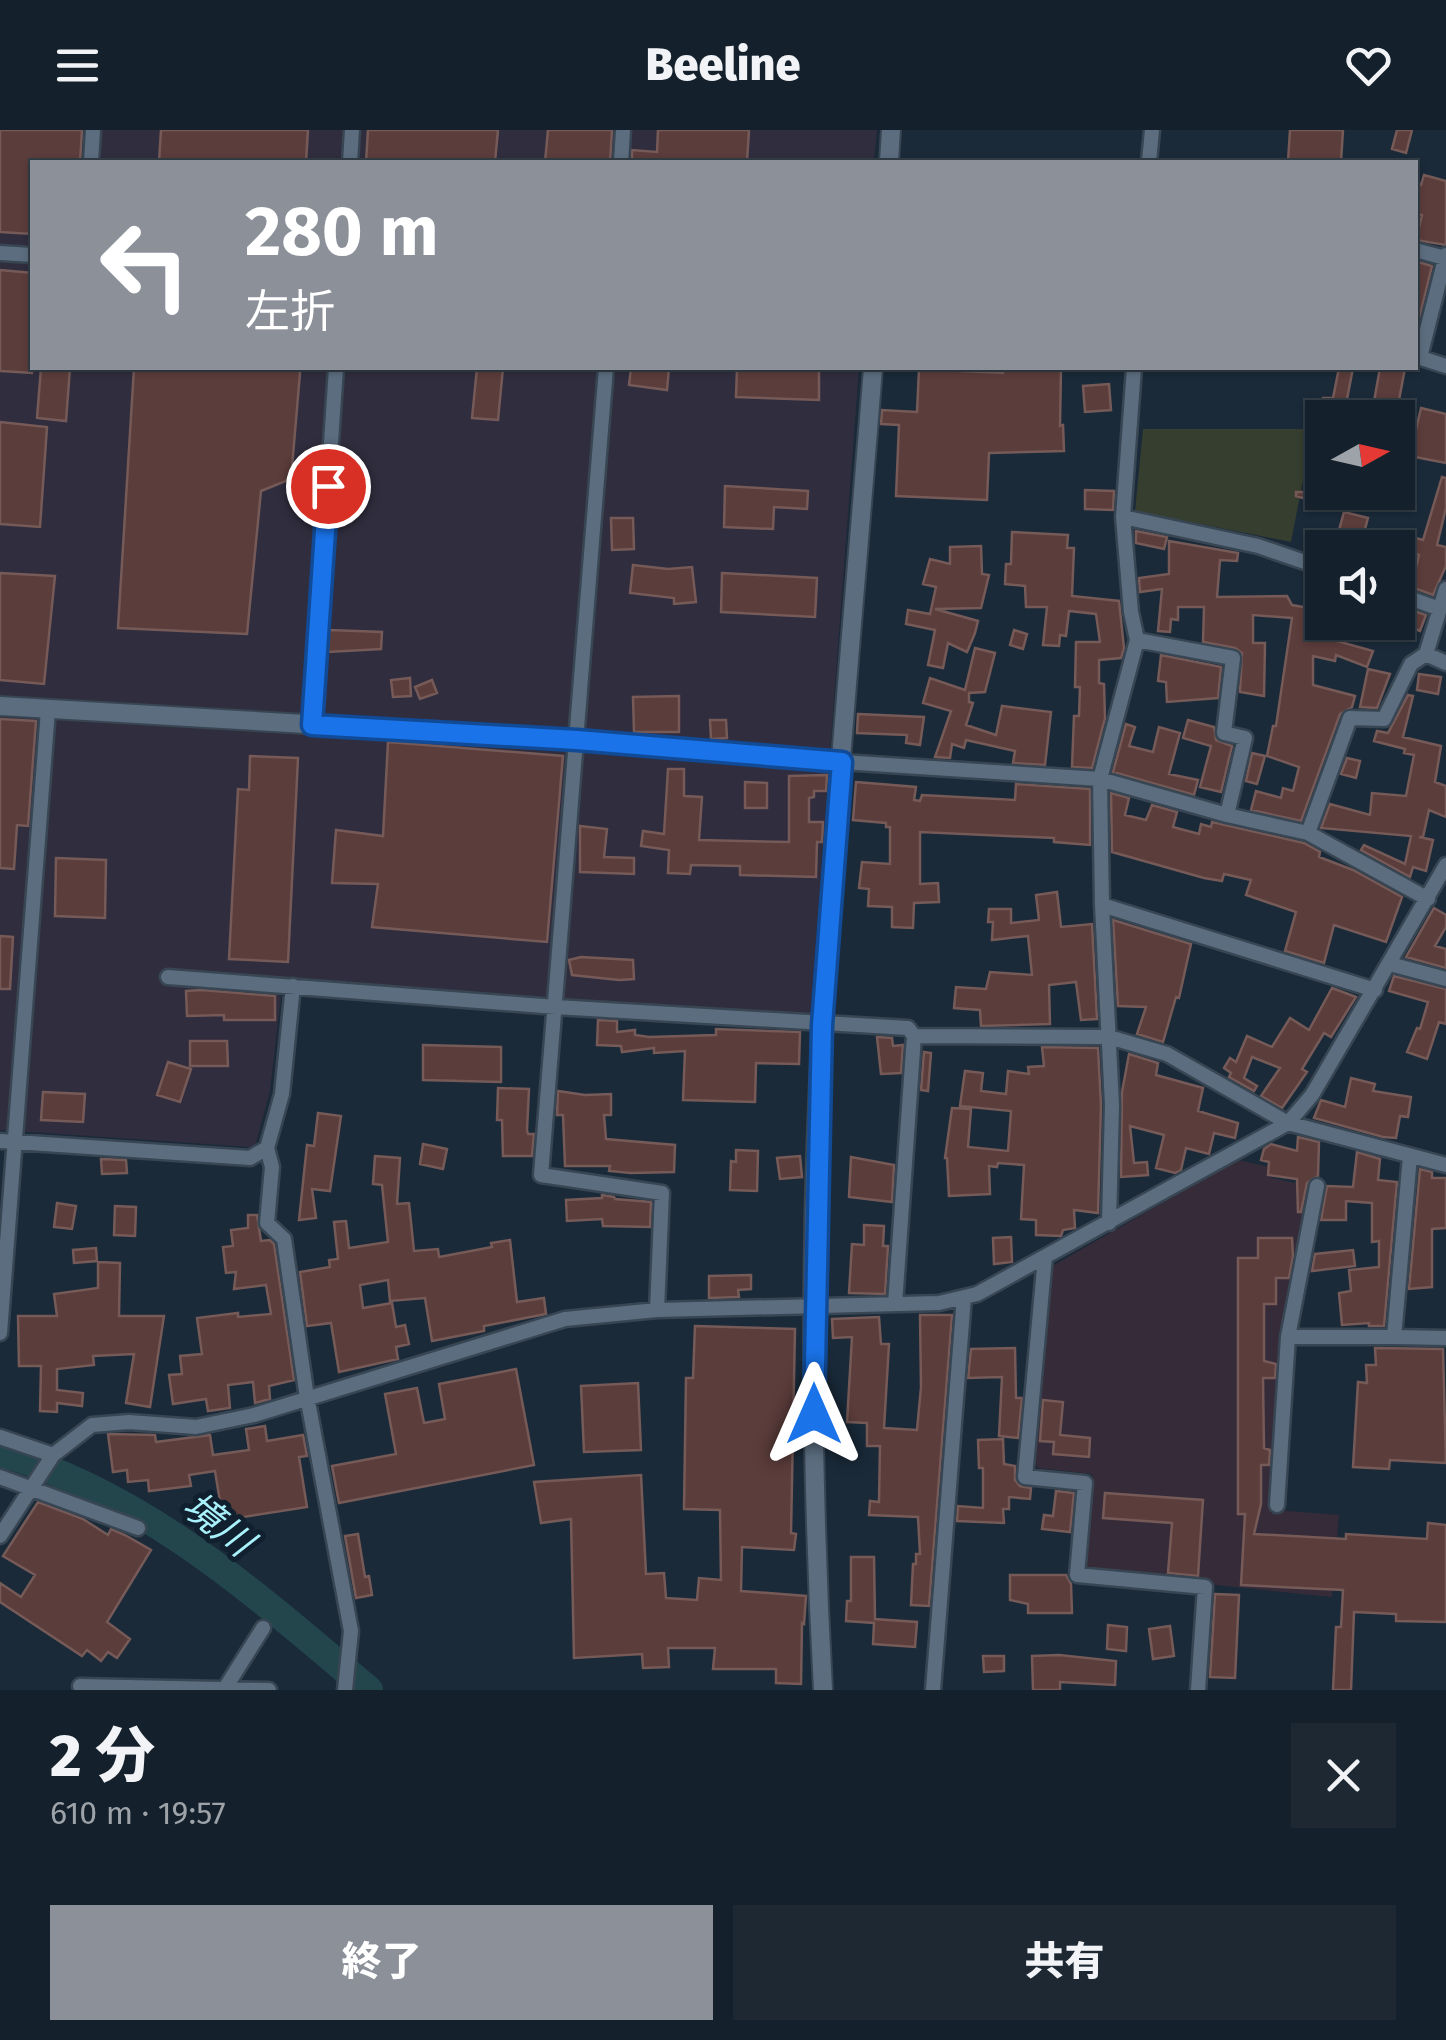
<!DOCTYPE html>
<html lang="ja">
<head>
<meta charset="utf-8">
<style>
  :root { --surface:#14202b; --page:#1d2833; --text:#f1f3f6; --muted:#9da3a9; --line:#333e47; --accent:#8c9099 }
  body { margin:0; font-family:"Fira Sans","Noto Sans JP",sans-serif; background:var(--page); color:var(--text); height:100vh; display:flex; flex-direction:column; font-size:38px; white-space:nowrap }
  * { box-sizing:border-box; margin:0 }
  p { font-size:32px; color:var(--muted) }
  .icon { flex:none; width:55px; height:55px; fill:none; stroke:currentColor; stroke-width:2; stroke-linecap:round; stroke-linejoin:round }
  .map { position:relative; height:1560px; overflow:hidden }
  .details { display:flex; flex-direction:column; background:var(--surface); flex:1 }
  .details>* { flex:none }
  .top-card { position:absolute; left:30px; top:30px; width:1388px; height:210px; border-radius:0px; box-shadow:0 2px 8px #0004,0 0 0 2px var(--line); background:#8c9099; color:#fff; overflow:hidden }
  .needle { width:65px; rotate:82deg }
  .tools { position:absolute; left:1305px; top:270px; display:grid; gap:20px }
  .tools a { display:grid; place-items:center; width:110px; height:110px; border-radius:0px; background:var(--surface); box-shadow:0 2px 8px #0004,0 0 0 2px var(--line); font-size:50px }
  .pin { position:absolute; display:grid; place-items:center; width:85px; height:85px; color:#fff; margin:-42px; border:5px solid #fff; border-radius:50%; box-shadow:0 2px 10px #0007 }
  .me { position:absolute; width:110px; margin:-55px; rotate:0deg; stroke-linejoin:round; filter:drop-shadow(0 0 8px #0008) }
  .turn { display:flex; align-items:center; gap:35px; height:210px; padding:0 50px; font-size:45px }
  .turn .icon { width:130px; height:130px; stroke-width:2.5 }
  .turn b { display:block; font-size:70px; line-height:85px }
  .round { display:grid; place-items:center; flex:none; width:105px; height:105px; border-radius:0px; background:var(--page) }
  .summary { display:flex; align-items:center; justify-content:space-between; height:170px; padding:0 50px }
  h1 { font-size:60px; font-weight:800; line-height:75px }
  .action { display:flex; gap:20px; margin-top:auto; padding:20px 50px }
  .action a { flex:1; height:115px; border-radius:0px; background:var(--accent); color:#fff; font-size:40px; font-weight:800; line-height:115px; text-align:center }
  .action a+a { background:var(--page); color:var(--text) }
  header { display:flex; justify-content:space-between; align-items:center; height:130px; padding:0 50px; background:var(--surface); font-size:45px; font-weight:800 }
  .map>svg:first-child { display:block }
  .industrial { fill:#302d3e }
  .education { fill:#362b39 }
  .green { fill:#363e2f }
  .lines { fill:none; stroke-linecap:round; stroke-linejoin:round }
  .river { stroke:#22464b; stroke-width:28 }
  .building { fill:#5b3d3b; stroke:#755a58; stroke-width:2.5 }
  .minor-casing { stroke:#384552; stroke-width:19 }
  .tertiary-casing { stroke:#384552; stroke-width:22 }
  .minor { stroke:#5b6d7f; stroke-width:14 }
  .tertiary { stroke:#5b6d7f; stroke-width:18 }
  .route-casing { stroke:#114b97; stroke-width:25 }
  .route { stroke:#1a73e8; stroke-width:18 }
  .labels { text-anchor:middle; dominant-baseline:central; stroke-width:10; stroke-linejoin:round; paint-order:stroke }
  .water-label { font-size:38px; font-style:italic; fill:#a9f2fc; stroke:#10202f }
</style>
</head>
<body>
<header><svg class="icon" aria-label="menu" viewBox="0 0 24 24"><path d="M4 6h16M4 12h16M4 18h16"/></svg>Beeline<svg class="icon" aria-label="heart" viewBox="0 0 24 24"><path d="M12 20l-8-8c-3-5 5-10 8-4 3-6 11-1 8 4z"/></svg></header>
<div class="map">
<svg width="1446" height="1560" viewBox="0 0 1446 1560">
  <rect width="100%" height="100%" fill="#1a2a39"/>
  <path class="industrial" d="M0,0h877l-3,32h-842v206h827l-49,650 -522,-41 -12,14 5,6 -11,94 -14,52 -6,4 -250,-17z"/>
  <path class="education" d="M1238,1030l32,7 -1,10 43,10 -38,323 65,5 -7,82 -244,-25 -3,-5 7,-93 -54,-6 -4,-6 17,-191 3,-6z"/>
  <path class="green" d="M1143,299h170l-22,113 -156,-31z"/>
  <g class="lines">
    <path class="river" d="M0,1323c142,39 259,144 369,237"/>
  </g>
  <path class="building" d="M0,0h82l-2,32h-48v72l-32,-2z
    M161,0h147l-2,32h-147z
    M368,0h130l-3,32h-129z
    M548,0h64l-2,32h-65z
    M658,0h91l-2,32h-115v-12l25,2z
    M1290,0h53l-2,32h-53z
    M1397,0h15l-6,23 -14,-4z
    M1424,45l22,6v64l-30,-5 6,-25 -7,-1v-31l6,2z
    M1415,131l17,5 -16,65h-1z
    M0,140l32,3v100l-32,-2z
    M41,238h29l-4,53 -29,-3z
    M134,238h164l2,5 -9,106 -30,12 -14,143 -129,-6z
    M477,238h26l-5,52 -26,-2z
    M631,238h38l-2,22 -38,-5z
    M737,238h82v32l-83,-3z
    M1004,238h57l-1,58 3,-1 1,26 -75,2 -2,47 -91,-4 3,-71 -18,-1 1,-14 35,2 2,-43 84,4z
    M1339,238h14l-6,31 15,1 -1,18 -39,-3 1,-17h10z
    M1380,238h25l-8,43 -24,-4z
    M1109,254l2,26 -26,2 -2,-26z
    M1421,278l25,6v49l-36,-7z
    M0,292l47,5 -7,100 -40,-3z
    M1442,347l4,1v30l-9,37 9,2v19l-13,29 -22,-8 8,-32 -21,-7h-64l10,-36 24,6 -4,15 35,12 2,-11 22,6z
    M725,356l83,5 -1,18 -33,-2 -1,22 -49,-2z
    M1085,360l29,1 -1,19 -28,-1z
    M1296,362h46l-4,16 -42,-12z
    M611,388h22l1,31 -22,1z
    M1136,401l31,6 -3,12 -28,-6z
    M1012,402l56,3 -1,13h7l-2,48 47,5 5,47 -3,10 -22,2v23l5,1 1,34 -13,50 -20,-1 2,-51h5l1,-29h-5l1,-45h24l-4,-28 -27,-3 -3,25 -6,-1 -1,11 -16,-1 4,-38h-21l-1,-21 -20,-2 1,-20h5z
    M1169,411l69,12 -1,8 -17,-1 -3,37 70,-1 5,9 17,3 -3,16 7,2 -1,8 61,17 -6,16 -31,-12 -1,6 -22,-5v29l42,11 -3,11 -12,7 -39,107 -50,-11 5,-19 25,7 2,-10 10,3 6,-24 -32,-11 6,-30h3l16,-108 -39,-3v28h12l-1,53 -24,-4 2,-39 -7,-5 -32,-6 1,-35h-26v13l-7,-1 -1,13 -12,-1 4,-42 -22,3 -1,-14 30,-4z
    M981,416l1,28 7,1 -8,33 -46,1 43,12 -3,12 -8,19 -19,-9 -5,25 -15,-3 7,-35 -29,-6 2,-14 22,4 6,-27 -13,-3 7,-25 20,5v-17z
    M633,435l35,4 24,-2 4,35 -22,2v-6l-44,-5z
    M0,443l55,3 -11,108 -44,-4z
    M722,443l95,5 -2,39 -94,-5z
    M1399,476l27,9 -6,16 -22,-10z
    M329,500l53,2 -1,17 -53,3z
    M1014,500l13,4 -4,15 -13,-4z
    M975,518l20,5 -10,39 -16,1v9l4,1 -7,22 30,10 6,-29 49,6 -6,53 -32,-2 2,-12 -49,-11 -2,8 -12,-4 -2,14 -15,-1 16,-46 -28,-8 7,-25 35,12z
    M1161,525l60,12 -3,31 -51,4 -1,-20 -8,-1z
    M1368,539l22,5 -13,34 -17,-1z
    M1419,544l22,3 -3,17 -21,-4z
    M410,548l1,18 -18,1 -2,-17z
    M432,550l5,13 -17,6 -5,-12z
    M1408,565l5,1 -10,41 38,9 -6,36 11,4v31l-17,-7 -6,27h-4l14,3 -7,31 -13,-4 -3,10 -49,-27 3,-5 41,19 6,-28 -90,-8 9,-24 40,11 2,-22 34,3 8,-41 -10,-2 1,-4 -31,-8 3,-10 11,2z
    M679,566v36h-45l-1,-35z
    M858,584l66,3 -4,28 -14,-2 1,-8 -50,-2z
    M0,589l36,2 -8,105 -11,-1 -3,44 -14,-1z
    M710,590h16l1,18 -16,1z
    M1188,590l26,7 2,13 16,6 -11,46 -21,-5 11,-41 -28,-8z
    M1126,594l9,3 -6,19 24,6 6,-25 21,6 -11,41 29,6 -4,15 -81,-23z
    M388,612l175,14 -16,186 -175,-15 6,-43 -46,-1 4,-53 47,6z
    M1252,623l13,3 -8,28 -11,-3z
    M250,626l48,2 -10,204 -59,-3 9,-170 11,1z
    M1347,628l13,3 -4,17 -15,-4z
    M668,639h16v27l18,1 -3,43 90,2v-66l38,-1 -1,16h-12v6l-5,1v24h14l-1,20h-5l-1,35 -76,-2v-9l-49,-1 -1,9 -22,-1 1,-23 -28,-4 2,-15 21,3z
    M745,652l22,1v25h-22z
    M856,652l60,5 -2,13 6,1 2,-6 93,5 1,-16 74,5v56l-36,-3v-4l-134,-6v52l18,-1 1,19 -25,1 -1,25 -21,-1v-20l-24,-1 1,-17 -10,-1 3,-26 28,2v-37h-4v-4l-33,-3z
    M1111,663l18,5 -4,17 21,5 6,-15 25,7 -4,15 26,7 2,-10 10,3 1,-5 92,21 16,9 -1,5 34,13 49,27 -16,45 -52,-17 -10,38 -39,-12 11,-39 -50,-17 5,-15 -27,-6 -2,7 -18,-3 -92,-26z
    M580,696l27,3 -3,28 30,1v16l-54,-2z
    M56,728l50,2 -1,58 -50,-2z
    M1057,762l4,35 31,-3 5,95 -16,1 -5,-38 -27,3 1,39 -69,2 -1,-16 -26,-2 2,-21 30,2 4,-17 42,3 -4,-39 -36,4 1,-18h-5l1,-13h22v14l28,-3 -3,-25z
    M1434,778l12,7v12l-11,19 11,3v19l-40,-11z
    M1113,790l78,24 -12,54 -3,-1 -13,45 -26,-8 9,-27 -28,-1z
    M0,806l13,1 -3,52h-10z
    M581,827l52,3 1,19 -15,1 -47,-5 -3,-15z
    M1394,846l52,13v35l-7,-2 -12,37 -20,-7 10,-24 3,1 8,-27 -39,-11z
    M1332,858l24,9 -25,40 -7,-4 -22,36 5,3 -25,36 -21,-12 19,-28 -28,-11 -8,21 13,8 -3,5 -25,-14 2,-4 -7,-5 6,-10 6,4 11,-26 25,11 18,-29 19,12z
    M202,860l73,6v24h-51v-5l-37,1 -1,-25z
    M598,890l19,1v11l18,-2v5l14,2 67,-2v-6l84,3 -1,32 -43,-1 -1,39 -72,-2 2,-49 -31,2v-5l-32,4 -1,-6 -24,-1z
    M877,907l15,1 1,8 10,-1 -2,28 -20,1z
    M190,911h37l1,25h-38z
    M423,915l78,2v35l-78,-2z
    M1042,917l56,1 3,57 -3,108 -24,-3 1,18 -12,2 -2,6 -25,-1v-15l-15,-1 3,-54 -26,-2 -1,4 -8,-1 1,28 -41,2 -2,-38h-2l7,-50 19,1 -3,38 40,4 3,-40 -51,-5 5,-35 18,2 -2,18 25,3 2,-23 21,3 -1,-7 16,-1z
    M924,922l7,1 -3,38 -7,-1z
    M1129,924l29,9 -2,12 47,13 -5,23 40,12 -3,15 -21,-5 -5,21 -23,-6 -5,22 -6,3 -19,-5 8,-33 -34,-9 4,37 13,-1 1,13 -27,2 1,-85z
    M168,932l23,7 -11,33 -23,-7z
    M1351,948l24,6 -2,7 38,6 -3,20 -8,-1 -4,22 -13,-1 -69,-19 7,-18 24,7z
    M498,958l31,1 -2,41 1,4h6l-2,22h-29l-1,-36h-5z
    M558,961l27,4 26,-1v21h-7l2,24 69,6 -1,27 -43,1 -22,-2 1,-5h-45l-2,-51h-6z
    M43,962l42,2 -2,28 -42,-2z
    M318,983l23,3 -11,75 -18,-2 4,29 -17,2 8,-75 7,1z
    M1298,1007l21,5 -1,34 -11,7 -6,29h-3l-1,-33 -29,-4 1,-13 -8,-2 3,-11 7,-5 26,7z
    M423,1014l24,5 -4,20 -23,-5z
    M736,1020l22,1 -1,40 -27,-1 1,-29 5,1z
    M1357,1022l23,7 -2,21 19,2 -13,144h-15v-3l-27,2 -3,-32 12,-2 -2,-21 30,-3v-26l-7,1v-39l-26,-2v19h-25l6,-34 26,1z
    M375,1026l25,2 -3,46 12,-1 5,48 24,-2 1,8 53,-10 -1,-4 19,-3 7,62 27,-4 2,16 -62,12v5l-52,10 -7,-43 -35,3 -2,-21 -28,5 3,23 29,-5 4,24 9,-2 4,19 -13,3 2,12 -59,13 -8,-49 -24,3 -7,-54 30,-5 -1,-7 9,-1 -4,-37 12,-1 3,27 39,-6 -6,-57 -9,-1z
    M800,1026l2,21 -22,2 -3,-21z
    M851,1027l43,8 -2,37 -43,-5z
    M101,1029l25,1 1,13 -25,1z
    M1420,1039l12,3v6h14v50l-14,1v58l-23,2z
    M602,1065l12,2 1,2 36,3 -1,25 -47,-1 -1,-7 -35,2 -1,-21 36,-2z
    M57,1073l19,3 -4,23 -18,-2z
    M115,1076l21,1 -1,29 -21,-1z
    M248,1085h9l4,26 9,-1 4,4 20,136 -25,6 1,13 -15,4 -2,-21 -25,3 2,23 -22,3 -2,-12 -33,5 -4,-29 13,-1 -2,-18 22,-2 -5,-36 41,-5v4l33,-3 -5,-29 -32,4 2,-17 -10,1 -3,-26 10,-1 -2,-16 17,-2z
    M864,1095l20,1 -1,20h5l-3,48 -36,-1 3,-49 12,1z
    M1011,1107l1,25 -18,2 -1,-26z
    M1258,1108h34l1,18 -4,22h-13v26h-12v57l12,3 -1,14h-12l1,70 6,2 -1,15h-8v39l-7,30 92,5v-5l81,5 1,-16 18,2v97l-50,-1v-7l-42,-2 -3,78h-18l3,-63h5l2,-37 -102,-5 4,-71h-7v-256h20z
    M96,1118l1,13 -23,2 -1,-13z
    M1353,1120l2,16 -43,5 3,-17z
    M98,1132l22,1 -1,53h45l-14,91 -24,-4 8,-49 -41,2 1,9 -37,4v21l26,3 -1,13 -25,-3v9l-17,-1 1,-45h-22l-1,-50h39l-3,-22 44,-6z
    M751,1145v14l-13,1 1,7 -30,1v-22z
    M920,1185h32l-23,291 -18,-1 2,-41h3v-10h4l-2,-37 -49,-2 1,-14 9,1 1,-56h-13v-23l-20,-1 5,-85 -19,1 -1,-19 47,-2 2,27h8l-5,84 33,2 4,-43z
    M695,1196l100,3 -4,204 5,1 -2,16 -52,-3 -1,44 65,5 -2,28 -2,-1 -1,61 -25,-1v-14h-63l2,-21h-47l1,19 -26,1 -1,-14 -68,4 -3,-139 -30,4 -7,-41 107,-7 5,99 18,-1 2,25 31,2 2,-22 22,2 -1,-70 -36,-1 2,-131h7z
    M1015,1218l1,50h6l-4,40 -19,-2 3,-59 -34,1 3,-29z
    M1375,1218l68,1 3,114 -56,-3 -1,9 -36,-2 5,-85 9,1 -1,-18h10z
    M516,1239l18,96 -195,38 -7,-37 64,-12 -11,-60 32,-6 7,35 21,-4 -6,-35z
    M638,1253l3,67 -57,2 -3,-66z
    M1043,1270l20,2 -3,33 30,3 -1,19 -36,-3 1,-12 -14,-1z
    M265,1296l2,15 36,-6 4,21 -8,1 8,50 -84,13 -8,-49 -26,4 2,11 -42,5 -1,-11 -20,2 -1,-12 -14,2 -5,-38 47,1 1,7 54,-7 3,20 36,-5 -3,-21z
    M1003,1309l1,25 11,2v14l5,6 11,2 -1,11 -21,-2v12h-6l1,14 -47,-2 1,-15 25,2v-40h-4l-1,-28z
    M1056,1361l18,2 -4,39 -28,-3 2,-14 9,1z
    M1105,1363l98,7 -5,76 -30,-3 4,-50 -69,-5z
    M38,1372l45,17 25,16 3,-6 14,6 26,15 -44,72 23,17 -13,19 -9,-6 -7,9 -14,-11 -5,6 -82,-54v-19l21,14 14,-22 -32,-19z
    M358,1404l7,43 4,-1 3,19 -16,3 -11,-62z
    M851,1427h23l1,62 42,3 -2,25 -42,-3 1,-21 -28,-2 1,-20h4z
    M1010,1445h56l5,9 1,29h-44v-9l-18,-4z
    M1215,1464l24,1 -4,83 -25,-1z
    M1108,1495l19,2 -1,24 -19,-2z
    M1170,1496l4,30 -21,3 -4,-30z
    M1059,1525l57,6 -1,24 -55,-3v8h-27l-1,-34z
    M983,1526h21v15l-20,1z"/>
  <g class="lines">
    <defs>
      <path id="minor" d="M91,32l2,-32
        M350,32l2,-32
        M621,32l2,-32
        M1149,32l3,-32
        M1415,120l30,8
        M0,123l32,2
        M1415,226l31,10
        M1420,227l26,-102
        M606,238l-65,807 121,18 -5,117
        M1123,387l135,29 64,22
        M1398,464l42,15
        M1137,510l96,18 -9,75 21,5 -18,77
        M1426,524l20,9
        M312,595l24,-357
        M842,632l258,17 127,36 81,18 120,66
        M1308,703l42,-115 34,1 27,-55 15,-10 20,-65
        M1102,775l273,85
        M1390,834l56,15
        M168,847l388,30 352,21 6,8 195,1 58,17 121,69 158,42
        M293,856l-11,108 -15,54 5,19 -5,56 17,16 22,152 45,240 -6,59
        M0,1011l250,17 17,-10
        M1410,1026l-16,181 52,1
        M1317,1056l-29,151h106
        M1109,1093l3,-118 -10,-200 -2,-126 37,-139 -6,-28 -8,-95 11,-149
        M1045,1127l-20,220 60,6 -8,92 128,12 -7,103
        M895,1174l19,-268
        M0,1203l48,-623
        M0,1307l53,18
        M0,1347l138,51
        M1277,1375l11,-168
        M0,1406l53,-81 39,-30 37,-3 67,5 58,-12 311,-96 92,-9 282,-7 38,-9 311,-171 24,-28 134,-230
        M80,1556l189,4
        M224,1560l39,-62
        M933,1560l31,-393"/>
      <path id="tertiary" d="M889,32l2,-32
        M0,576l577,34 265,22
        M823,1560c-12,-221 -14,-445 -1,-666 13,-219 34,-438 51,-656"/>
    </defs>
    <use href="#minor" class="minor-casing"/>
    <use href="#tertiary" class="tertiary-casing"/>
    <use href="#minor" class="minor"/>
    <use href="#tertiary" class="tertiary"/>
  </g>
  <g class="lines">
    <defs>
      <path id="route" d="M328,356l-16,239 265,15 265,22 -20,263 -8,389"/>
    </defs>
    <use href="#route" class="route-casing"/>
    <use href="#route" class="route"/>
  </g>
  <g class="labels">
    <g class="water-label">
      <text transform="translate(218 1394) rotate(38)">境川</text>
    </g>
  </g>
</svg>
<div class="tools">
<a><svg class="needle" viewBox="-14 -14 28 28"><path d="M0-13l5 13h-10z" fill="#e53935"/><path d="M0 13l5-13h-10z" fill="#9da3a9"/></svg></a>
<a><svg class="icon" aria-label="sound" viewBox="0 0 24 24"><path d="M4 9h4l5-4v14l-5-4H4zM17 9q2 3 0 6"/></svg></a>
</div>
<div class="pin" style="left:328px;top:356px;background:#d93025"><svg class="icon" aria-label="arrive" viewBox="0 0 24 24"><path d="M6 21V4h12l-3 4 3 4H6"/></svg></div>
<svg class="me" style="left:814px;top:1284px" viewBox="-20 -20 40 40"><path d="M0-17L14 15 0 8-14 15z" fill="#1a73e8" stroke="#fff" stroke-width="4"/></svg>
<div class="top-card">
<div class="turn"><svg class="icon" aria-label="left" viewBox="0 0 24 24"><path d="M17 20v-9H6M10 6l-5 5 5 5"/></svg><div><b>280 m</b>左折</div></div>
</div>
</div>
<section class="details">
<div class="summary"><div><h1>2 分</h1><p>610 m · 19:57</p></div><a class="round"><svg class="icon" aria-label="close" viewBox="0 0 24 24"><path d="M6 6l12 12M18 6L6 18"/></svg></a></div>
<div class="action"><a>終了</a><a>共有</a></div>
</section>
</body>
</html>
